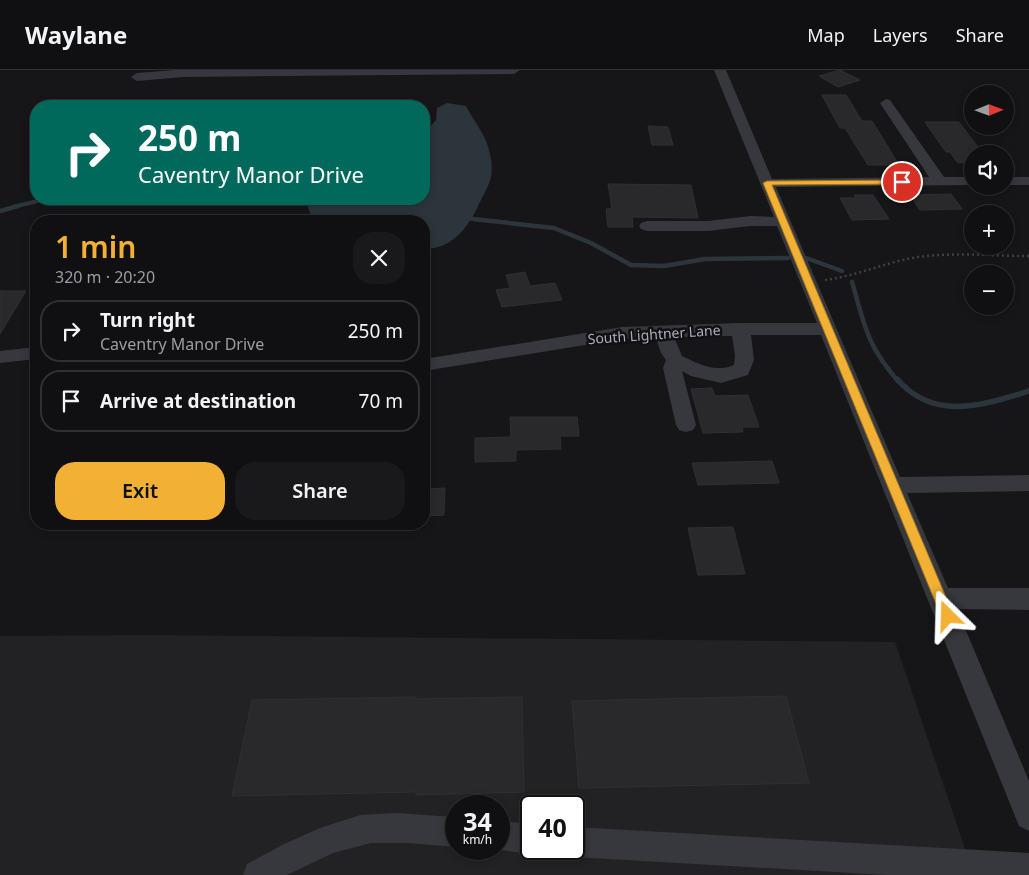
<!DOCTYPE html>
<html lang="en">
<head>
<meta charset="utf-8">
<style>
  :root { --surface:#101012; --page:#19191b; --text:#f1f3f6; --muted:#9c9d9f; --line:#303032; --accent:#f2b134 }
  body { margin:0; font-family:"Noto Sans",sans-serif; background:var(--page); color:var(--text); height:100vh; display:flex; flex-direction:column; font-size:19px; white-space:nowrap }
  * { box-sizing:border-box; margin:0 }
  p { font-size:16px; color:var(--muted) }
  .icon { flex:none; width:28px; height:28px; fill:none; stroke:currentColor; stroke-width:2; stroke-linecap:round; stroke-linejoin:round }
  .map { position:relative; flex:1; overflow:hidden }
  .side { position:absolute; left:30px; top:145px; width:400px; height:315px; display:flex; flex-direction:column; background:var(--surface); border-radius:20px; box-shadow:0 2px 8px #0003,0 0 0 1px var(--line) }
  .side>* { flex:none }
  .top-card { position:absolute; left:30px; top:30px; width:400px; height:105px; border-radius:20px; box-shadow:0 2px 8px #0003,0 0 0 1px var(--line); background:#00695c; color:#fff; overflow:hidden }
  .needle { width:32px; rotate:89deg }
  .controls { position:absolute; left:964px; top:15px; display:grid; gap:10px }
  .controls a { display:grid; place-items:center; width:50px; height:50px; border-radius:50%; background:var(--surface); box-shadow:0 2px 8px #0003,0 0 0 1px var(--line); font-size:25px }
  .speed { position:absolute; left:445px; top:725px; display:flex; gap:10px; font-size:25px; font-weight:700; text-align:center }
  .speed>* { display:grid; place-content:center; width:65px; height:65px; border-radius:50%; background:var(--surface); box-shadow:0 2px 8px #0003,0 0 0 1px var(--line); line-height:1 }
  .speed small { font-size:12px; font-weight:400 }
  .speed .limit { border:2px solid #111; border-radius:8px; background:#fff; color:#111 }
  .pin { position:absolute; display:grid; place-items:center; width:42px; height:42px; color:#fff; margin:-21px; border:2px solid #fff; border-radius:50%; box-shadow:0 1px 5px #0007 }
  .me { position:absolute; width:55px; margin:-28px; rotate:338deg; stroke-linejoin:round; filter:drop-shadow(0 0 4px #0008) }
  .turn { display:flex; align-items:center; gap:18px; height:105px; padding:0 25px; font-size:22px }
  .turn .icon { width:65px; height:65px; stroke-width:2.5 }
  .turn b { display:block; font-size:35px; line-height:42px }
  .round { display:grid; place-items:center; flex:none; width:52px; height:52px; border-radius:20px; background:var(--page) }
  .head { display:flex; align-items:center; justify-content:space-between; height:85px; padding:0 25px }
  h1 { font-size:30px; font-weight:600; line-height:38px; color:var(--accent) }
  .button { display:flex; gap:10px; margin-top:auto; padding:10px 25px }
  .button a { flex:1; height:58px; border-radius:20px; background:var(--accent); color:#111; font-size:20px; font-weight:600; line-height:58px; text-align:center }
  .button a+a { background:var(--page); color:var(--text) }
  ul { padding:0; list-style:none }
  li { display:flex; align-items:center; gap:15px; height:62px; margin:0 10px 8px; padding:0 15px; border:2px solid var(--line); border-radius:20px }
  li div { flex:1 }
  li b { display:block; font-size:19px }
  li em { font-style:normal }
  header { display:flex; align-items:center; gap:30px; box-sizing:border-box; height:70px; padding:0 25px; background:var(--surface); border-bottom:1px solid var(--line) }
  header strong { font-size:24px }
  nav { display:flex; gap:28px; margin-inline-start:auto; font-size:18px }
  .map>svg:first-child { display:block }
  .built { fill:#222225; fill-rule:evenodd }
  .water { fill:#2c353c }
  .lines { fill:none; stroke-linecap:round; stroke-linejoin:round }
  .stream-far2 { stroke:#2c353c; stroke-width:4 }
  .stream-far1 { stroke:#2c353c; stroke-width:4.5 }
  .stream { stroke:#2c353c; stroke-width:5.5 }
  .building { fill:#29292c; stroke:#303034 }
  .path { stroke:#3d3f44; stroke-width:2.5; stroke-dasharray:2 3; stroke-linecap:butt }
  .minor { fill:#37383d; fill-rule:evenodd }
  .route { fill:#f2b134; stroke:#9d7322 }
  .labels { text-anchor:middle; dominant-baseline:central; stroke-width:5; stroke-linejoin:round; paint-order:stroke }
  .street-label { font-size:14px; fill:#a8adb8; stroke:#111113 }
</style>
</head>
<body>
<header>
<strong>Waylane</strong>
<nav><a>Map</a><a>Layers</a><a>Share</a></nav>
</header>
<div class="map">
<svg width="1029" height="805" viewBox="0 0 1029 805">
  <rect width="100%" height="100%" fill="#161618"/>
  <path class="built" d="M148,565l747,7 79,233h-974v-239zM456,736h43v43h-43zM531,736h43v43h-43z"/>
  <path class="water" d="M447,33l19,3c8,16 21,30 24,48 5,23 -1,30 -11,50 -11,24 -27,45 -55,45v-28h-111l-8,-22 90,2 29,-2v-59l6,-13 6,-7 1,-12z"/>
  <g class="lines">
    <path class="stream-far2" d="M13,137l33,-8"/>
    <path class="stream-far1" d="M0,141l18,-5
      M466,146l7,3 81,9 37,15 40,22 33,1 41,-7 83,-1
      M806,188l36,13
      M852,212c13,44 14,62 46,99"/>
    <path class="stream" d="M897,309c37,43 86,26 132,12"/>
  </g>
  <path class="building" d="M840,0l20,10 -22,7 -19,-11z
    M822,25h24l16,26h10l27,44h-31l-23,-37h-5z
    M925,52h34l24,32h-11v8l-14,1 -8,-11h-4z
    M648,56l20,1 5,18h-21z
    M608,114l83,1 7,33 -66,-1 1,10h-25l-2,-18h6z
    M951,124l11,15 -42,1 -10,-15z
    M854,125h19l16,24 -37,1 -12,-22h16z
    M525,202l5,14 25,-3 7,17 -60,7 -6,-17 14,-2 -4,-13z
    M0,221h26l-26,43z
    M712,318l3,8 33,-1 11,32h-17l1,5 -40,1 -12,-44z
    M510,347h67l2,19h-19l1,13 -45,1v11l-41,1v-24l36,-1z
    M772,391l7,22 -81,2 -6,-22z
    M445,418l-1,27 -20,1v-27z
    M733,457l12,47 -47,1 -10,-47z
    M786,626l23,87 -230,5 -7,-87z
    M415,627v2l107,-2 2,95 -108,3v-3l-184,4 20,-96z"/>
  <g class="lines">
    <path class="path" d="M825,210c32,-4 61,-18 93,-23 37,-5 74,-1 111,-1"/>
    <path class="minor" d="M176,0h344l-6,4 -331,3 -46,4 -6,-4 6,-4z
      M714,0h12l46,109 157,-2 -49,-74 6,-4 4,1 54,77h28v8l-196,2 124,290 129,-2v16l-122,2 41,95h81v22l-72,-1 72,172v50l-10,-5 -198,-491h-70l3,25 -6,15 -27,8 -30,-7 -9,-5 14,54 -3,5 -7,2 -7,-2 -3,-5 -13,-57 3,-8 -5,-7 -5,-15 -34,1 -198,32v-12l198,-32 118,-4h77l-40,-97h-27l-42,5h-61l-6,-2 -2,-3 2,-3 6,-2h61l42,-5 24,1zM732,266l3,19 -1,10c-19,8 -35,-1 -52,-9l-8,-19z
      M1005,107h24v8h-24z
      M36,277v12l-36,4v-12z
      M395,743l61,4v30l-48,-4h-37l-38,10 -46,22h-44l4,-11 37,-20 36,-16 40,-13z
      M499,751l32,3v25l11,1 -11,4 -37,-5h5z
      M574,757l455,26v22h-142l-313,-18 -11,-4 -1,-4h12z"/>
  </g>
  <path class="route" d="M902,110l4,2 -1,2 -133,1 182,431 -2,4 -4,2 -5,-2 -2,-4 -178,-433 4,-2z"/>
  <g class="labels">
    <g class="street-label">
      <text transform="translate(654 264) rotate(-4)">South Lightner Lane</text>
    </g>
  </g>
</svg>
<div class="controls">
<a><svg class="needle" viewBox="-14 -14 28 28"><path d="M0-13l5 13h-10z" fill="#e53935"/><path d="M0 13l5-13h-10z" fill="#9c9d9f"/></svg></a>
<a><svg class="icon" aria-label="sound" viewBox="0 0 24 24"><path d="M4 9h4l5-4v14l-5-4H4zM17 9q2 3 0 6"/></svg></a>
<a>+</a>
<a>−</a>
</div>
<div class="speed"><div>34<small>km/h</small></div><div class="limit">40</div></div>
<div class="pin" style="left:902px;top:112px;background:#d93025"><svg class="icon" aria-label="arrive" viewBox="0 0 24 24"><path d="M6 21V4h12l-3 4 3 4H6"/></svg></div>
<svg class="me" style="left:948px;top:546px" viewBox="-20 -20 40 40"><path d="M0-17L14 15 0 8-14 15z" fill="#f2b134" stroke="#fff" stroke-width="4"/></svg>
<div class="top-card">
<div class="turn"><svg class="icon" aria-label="right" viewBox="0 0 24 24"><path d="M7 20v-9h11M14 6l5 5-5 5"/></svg><div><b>250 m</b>Caventry Manor Drive</div></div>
</div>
<section class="side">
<div class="head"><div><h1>1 min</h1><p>320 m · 20:20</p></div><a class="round"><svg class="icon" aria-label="close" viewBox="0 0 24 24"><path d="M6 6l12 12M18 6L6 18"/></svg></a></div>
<ul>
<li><svg class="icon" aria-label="right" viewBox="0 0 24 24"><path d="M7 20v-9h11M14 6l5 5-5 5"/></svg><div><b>Turn right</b><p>Caventry Manor Drive</p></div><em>250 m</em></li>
<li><svg class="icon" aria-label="arrive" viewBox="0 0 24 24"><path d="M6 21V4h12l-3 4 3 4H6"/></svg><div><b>Arrive at destination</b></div><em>70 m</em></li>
</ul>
<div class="button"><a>Exit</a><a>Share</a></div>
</section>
</div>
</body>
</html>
